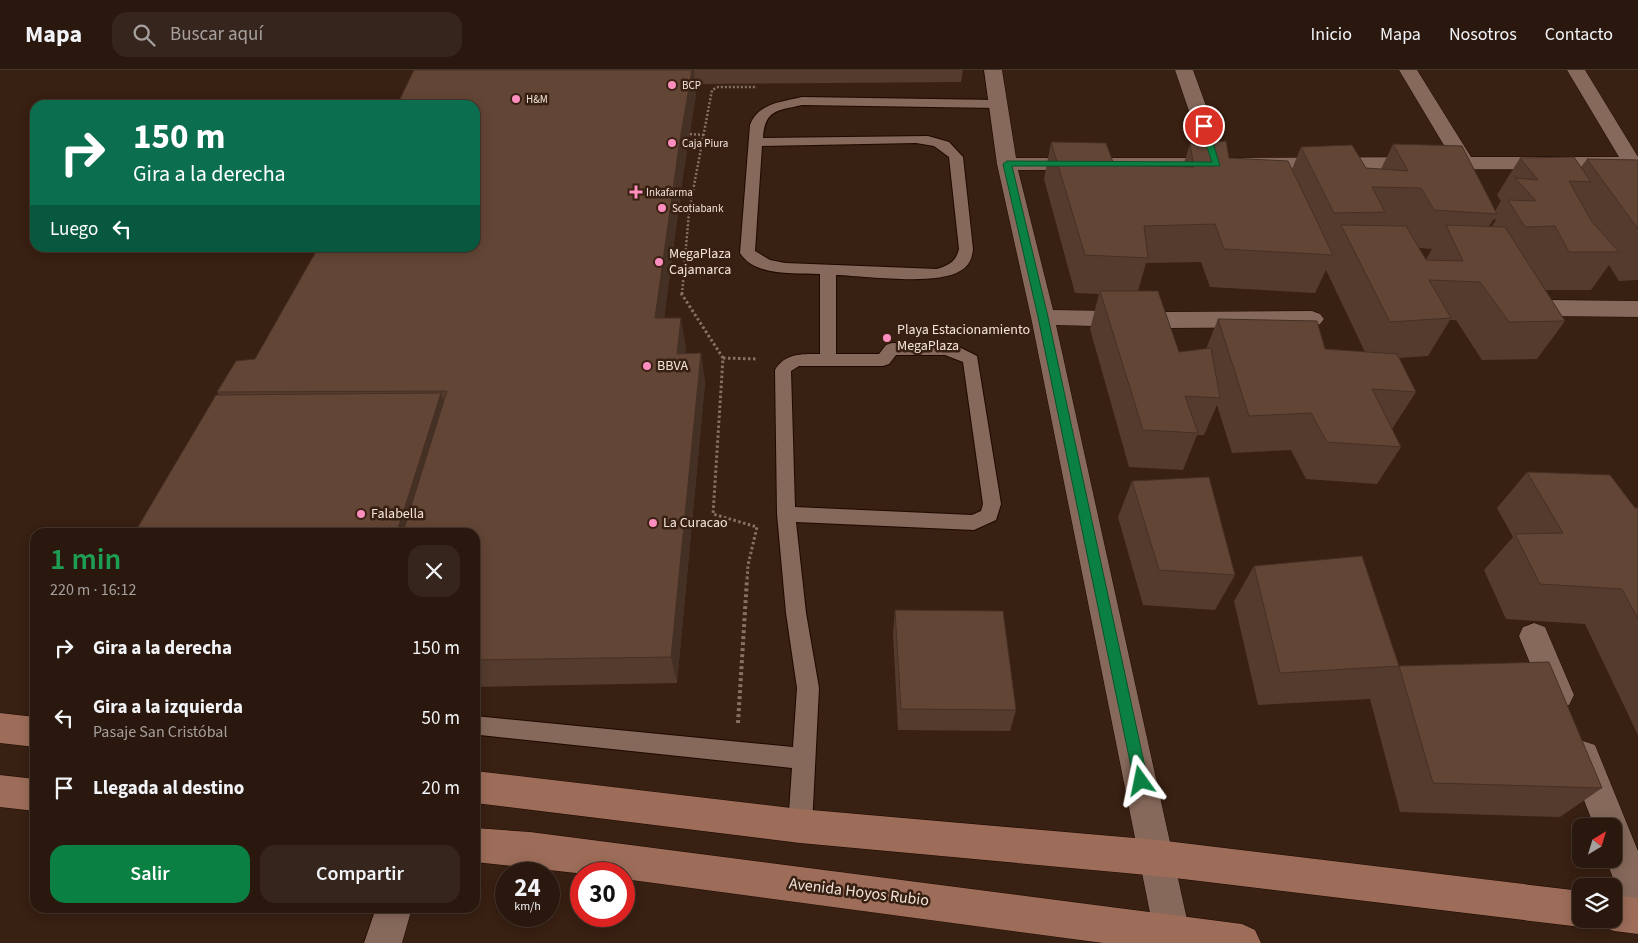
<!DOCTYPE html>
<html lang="es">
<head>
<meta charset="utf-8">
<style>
  :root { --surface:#2a180e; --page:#36251c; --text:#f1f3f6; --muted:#a5a09e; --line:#46372e; --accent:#0b8043 }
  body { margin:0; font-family:"Source Sans 3",sans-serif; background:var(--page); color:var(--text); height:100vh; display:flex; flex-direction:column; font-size:19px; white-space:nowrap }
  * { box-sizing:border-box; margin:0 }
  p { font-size:16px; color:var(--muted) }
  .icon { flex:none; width:28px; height:28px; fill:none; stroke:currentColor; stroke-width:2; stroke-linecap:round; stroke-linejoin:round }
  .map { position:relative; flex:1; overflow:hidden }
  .sheet { position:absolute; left:30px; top:458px; width:450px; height:385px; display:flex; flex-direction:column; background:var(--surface); border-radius:15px; box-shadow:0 2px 12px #0003,0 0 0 1px var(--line) }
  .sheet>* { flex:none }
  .banner { position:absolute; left:30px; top:30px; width:450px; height:152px; border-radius:15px; box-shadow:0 2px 12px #0003,0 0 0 1px var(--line); background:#0b6e4f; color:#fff; overflow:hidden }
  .needle { width:32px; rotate:38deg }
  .tools { position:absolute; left:1572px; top:748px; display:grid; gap:10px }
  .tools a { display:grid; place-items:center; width:50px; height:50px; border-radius:10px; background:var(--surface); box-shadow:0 2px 12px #0003,0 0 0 1px var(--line); font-size:25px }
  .speed { position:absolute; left:495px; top:792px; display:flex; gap:10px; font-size:25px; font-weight:700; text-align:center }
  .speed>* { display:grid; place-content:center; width:65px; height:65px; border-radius:50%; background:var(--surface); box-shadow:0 2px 12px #0003,0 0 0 1px var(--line); line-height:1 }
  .speed small { font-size:12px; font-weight:400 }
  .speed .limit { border:8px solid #d22; background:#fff; color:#111 }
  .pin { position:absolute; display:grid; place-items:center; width:42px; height:42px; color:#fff; margin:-21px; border:2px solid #fff; border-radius:50%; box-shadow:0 1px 5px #0007 }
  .me { position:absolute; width:55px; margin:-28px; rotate:348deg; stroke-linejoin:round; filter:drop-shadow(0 0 4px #0008) }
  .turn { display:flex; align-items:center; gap:18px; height:105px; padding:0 20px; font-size:22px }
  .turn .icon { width:65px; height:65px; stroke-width:2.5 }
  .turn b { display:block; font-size:35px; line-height:42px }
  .then { display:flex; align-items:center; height:48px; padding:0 20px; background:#0003; gap:10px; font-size:19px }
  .round { display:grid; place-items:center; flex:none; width:52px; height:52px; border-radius:15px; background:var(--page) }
  .summary { display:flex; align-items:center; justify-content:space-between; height:85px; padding:0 20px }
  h1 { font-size:30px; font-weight:600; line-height:38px; color:#1e9e55 }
  .cta { display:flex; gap:10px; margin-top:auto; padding:10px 20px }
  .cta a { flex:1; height:58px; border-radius:15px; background:var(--accent); color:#fff; font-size:20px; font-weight:600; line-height:58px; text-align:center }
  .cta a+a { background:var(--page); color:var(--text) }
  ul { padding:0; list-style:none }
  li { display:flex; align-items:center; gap:15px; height:70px; padding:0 20px }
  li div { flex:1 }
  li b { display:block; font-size:19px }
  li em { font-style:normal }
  header { display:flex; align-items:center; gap:30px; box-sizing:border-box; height:70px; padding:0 25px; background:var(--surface); border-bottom:1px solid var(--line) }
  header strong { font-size:24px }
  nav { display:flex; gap:28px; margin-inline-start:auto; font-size:18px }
  .search { width:350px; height:45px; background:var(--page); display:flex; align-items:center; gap:12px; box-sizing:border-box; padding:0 18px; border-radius:15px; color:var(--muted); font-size:19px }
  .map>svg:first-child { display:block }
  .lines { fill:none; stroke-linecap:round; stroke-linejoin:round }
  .lane-casing { stroke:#1e0900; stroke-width:2 }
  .street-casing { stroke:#1e0900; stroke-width:1 }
  .secondary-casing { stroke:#1e0900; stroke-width:1 }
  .path-far2 { stroke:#867165; stroke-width:2.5; stroke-dasharray:2 2; stroke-linecap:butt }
  .path-far1 { stroke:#867165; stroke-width:3; stroke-dasharray:2.5 2.5; stroke-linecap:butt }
  .path { stroke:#867165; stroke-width:4; stroke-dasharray:3 3; stroke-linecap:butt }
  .lane { fill:#86695a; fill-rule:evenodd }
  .street { fill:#86695a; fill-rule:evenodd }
  .secondary { fill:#9d6d59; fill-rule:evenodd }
  .wall { fill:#553b2e; fill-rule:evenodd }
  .shaded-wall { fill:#453025 }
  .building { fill:#634535; stroke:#453025 }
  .route { fill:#0b8043; stroke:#07532c }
  .poi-dot { fill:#fe8ebd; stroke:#382012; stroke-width:2 }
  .labels { text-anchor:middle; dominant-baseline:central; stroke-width:5; stroke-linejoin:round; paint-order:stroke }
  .far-poi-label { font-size:11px; fill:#f4e4db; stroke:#382012; text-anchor:start }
  .poi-label { font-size:14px; fill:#f4e4db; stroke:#382012; text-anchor:start }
  .near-street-label { font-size:16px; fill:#f4e4db; stroke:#382012 }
</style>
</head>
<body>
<header>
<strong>Mapa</strong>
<div class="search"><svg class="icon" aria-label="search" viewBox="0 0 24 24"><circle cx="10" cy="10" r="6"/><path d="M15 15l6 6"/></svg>Buscar aquí</div>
<nav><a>Inicio</a><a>Mapa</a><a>Nosotros</a><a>Contacto</a></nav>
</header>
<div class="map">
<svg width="1638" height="873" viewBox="0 0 1638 873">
  <rect width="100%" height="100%" fill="#382012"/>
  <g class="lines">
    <defs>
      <path id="lane" d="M802,27l196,3 6,4 -6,4 -196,-3c-25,6 -37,4 -39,33l165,-2 21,6 14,15 10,92c-1,10 -4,17 -13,22 -24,15 -94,5 -124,4v79h43l7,-9 6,-2h42l27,5 16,8 24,148 -5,16 -22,10 -178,-8 10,91 13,75 -7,138 -4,8 -8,3 -8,-3 -4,-8 4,-58 -312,-33 -5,2v-21l318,31 4,-59 -11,-75 -9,-99 -2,-144c10,-17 27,-16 45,-16v-80c-24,-1 -65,3 -80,-21l10,-128c8,-22 32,-23 52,-28zM916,73l18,3 15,11 10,92c-3,13 -10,16 -22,20l-152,-6 -15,-3 -15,-9 7,-105zM896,285h49l18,7 20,142 -2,7 -9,4 -177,-8 -4,-136 8,-5h84l6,-2z"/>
      <path id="street" d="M984,0h18l14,88h189l-30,-88h18l32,88 226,-1 -52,-87h18l54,87h148l-52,-87h18l53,87v12l-620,1 35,140 115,2 144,-1 8,3 4,5 -4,5 -8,3 -144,1 -112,-3 134,608 -4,10h-28l-4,-10 -123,-616 -34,-153z
        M1547,230l91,1v16l-91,-1 -8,-3 -4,-5 4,-5z
        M1534,553l11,4 29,68 -5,10 -11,4 -11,-4 -28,-69 4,-9z
        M1583,671l12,4 43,106v65l-13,-5 -19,-52h8v-33h-20l-27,-70 4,-11z
        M376,838h36l-10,35h-38z"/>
      <path id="secondary" d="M0,643l35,4v30l-35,-4z
        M475,701l325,38 358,31 423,51v28h14l-1,3 -13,5 -423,-51 -358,-33 -325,-40z
        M0,705l35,4v32l-35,-4z
        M475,758l55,4 712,92 13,6 6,13h-158l-479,-64v-5h-39l-110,-12z
        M1614,825l24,3v36l-24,-3 -13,-5 -3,-7h16z"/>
    </defs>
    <use href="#lane" class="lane-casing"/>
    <use href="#street" class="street-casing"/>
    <use href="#secondary" class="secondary-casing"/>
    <path class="path-far2" d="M690,64l14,1
      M678,141l44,2
      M682,224l7,-82 23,-122 6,-3h39"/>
    <path class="path-far1" d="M681,223l42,65 -10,156 44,13 -9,38 -1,15
      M723,288l35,1"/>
    <path class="path" d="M738,653l9,-144"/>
    <use href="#lane" class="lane"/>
    <use href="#street" class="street"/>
    <use href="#secondary" class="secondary"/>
  </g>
  <path class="wall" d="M414,0h549l-2,12 -266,2 1,10 -13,82 -19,142 22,30 -1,6 16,-1 4,30 -28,300 -202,4v-155l-256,-137 -2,-3 258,-144z
    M1051,72l63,23 69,1 7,-22 39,14 63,11 9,-22 65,21 15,1 12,-25 102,67 6,-10 -4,-6 23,-37 61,9 6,-8 51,1v120l-19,1 -10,-16 -18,25h-46l20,31 -28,38 -55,1 -26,-40h-6l-22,36 -29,2 17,34 -24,37 9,18 -24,37 -71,-5 -15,-29 -59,3 -15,-48 -13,30h-7l-14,35 -54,-3 -39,-138 9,-35 -24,-1 -31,-114zM1494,149l2,1 -4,6h-3zM1419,178l13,1 -6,10zM1201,192l9,25 105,6 11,-23 39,82 -40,-3 -107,-30 -12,30 -27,3 -41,-61 8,-28z
    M1527,402l108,36h3v227l-53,-111 -79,-5 -22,-49 29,-33 -16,-29z
    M1132,411l103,94 -20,35 -72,-5 -25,-88z
    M1254,496l145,100 203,122 -42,29 -160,-5 -30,-113 -112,6 -24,-104z
    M895,540l121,100 -6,21 -112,-1 -5,-97z"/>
  <path class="shaded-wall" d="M692,0h2l2,24 -13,82 -23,173 -5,-31 24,-172z
    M681,248l5,30 -4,36 -5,-30z
    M701,283l4,30 -28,300 -6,-26z
    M441,323l12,30 -32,109h-24z"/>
  <path class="building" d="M414,0h278l-13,76 -24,172h26l-4,36 24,-1 -30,304 -196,3v-128h-72l44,-141 -230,1 19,-31 19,-2 63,-111h157v-143h-78z
    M1226,71l3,17 59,3 45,94 -109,-6 -9,-25 -71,2 4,32 -63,-3 -34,-113 55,1 8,22 80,2 -4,-23z
    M1393,74l69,2 35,68 -63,-4 -13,-22 -49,-1 13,25 -51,1 -33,-66 51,-2 14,23 42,3z
    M1574,87l17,25 -22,-1 23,41 27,30h-50l-14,-26 -30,1 -17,-27 28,1 -21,-23 23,2 -18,-22z
    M1587,89l51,1v69z
    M1341,155l65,1 20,34 37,1 -17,-36 59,2 60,94 -56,1 -29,-40 -51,-2 22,38 -61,4z
    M1100,221h58l21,61 32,-4 9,50 -35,-2 13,37 -55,-3z
    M1218,249l99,2 8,28 72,5 19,38 -44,-3 29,58 -74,-5 -16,-29 -62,3z
    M441,323l-44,139h-262l81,-137z
    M1527,402l83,3 25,33h3v111l-16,-30 -82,-5 -25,-50 48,-1z
    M1209,407l26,98 -76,-5 -27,-89z
    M1362,486l37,110 150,-4 53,126 -169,-5 -34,-117 -119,7 -26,-107z
    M895,540l108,1 13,99 -115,-1z"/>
  <path class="route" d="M1204,54l4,2 12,40h-208l36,151 100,464 -2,4 -5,2 -5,-2 -2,-4 -96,-464 -35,-153 4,-3 205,1 -12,-36z"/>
  <g class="poi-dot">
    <circle cx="672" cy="15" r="5"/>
    <circle cx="516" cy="29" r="5"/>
    <circle cx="672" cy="73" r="5"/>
    <path d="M633.5 114.5h5v5h5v5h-5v5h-5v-5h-5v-5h5z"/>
    <circle cx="662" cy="138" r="5"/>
    <circle cx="659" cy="192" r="5"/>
    <circle cx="887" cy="268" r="5"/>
    <circle cx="647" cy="296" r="5"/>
    <circle cx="361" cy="444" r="5"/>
    <circle cx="653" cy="453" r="5"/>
  </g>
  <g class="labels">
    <g class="far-poi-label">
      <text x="682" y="15">BCP</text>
      <text x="526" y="29">H&amp;M</text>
      <text x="682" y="73">Caja Piura</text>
      <text x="646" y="122">Inkafarma</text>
      <text x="672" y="138">Scotiabank</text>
    </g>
    <g class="poi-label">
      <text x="669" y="184">MegaPlaza<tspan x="669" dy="16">Cajamarca</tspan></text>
      <text x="897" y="260">Playa Estacionamiento<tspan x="897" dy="16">MegaPlaza</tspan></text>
      <text x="657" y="296">BBVA</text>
      <text x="371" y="444">Falabella</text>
      <text x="663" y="453">La Curacao</text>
    </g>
    <g class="near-street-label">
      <text transform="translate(859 822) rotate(7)">Avenida Hoyos Rubio</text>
    </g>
  </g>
</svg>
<div class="tools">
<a><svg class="needle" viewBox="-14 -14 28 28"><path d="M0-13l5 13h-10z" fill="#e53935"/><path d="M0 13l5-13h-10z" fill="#a5a09e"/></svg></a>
<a><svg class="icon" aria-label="layers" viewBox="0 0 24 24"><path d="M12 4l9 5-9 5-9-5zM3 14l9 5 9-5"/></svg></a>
</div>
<div class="speed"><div>24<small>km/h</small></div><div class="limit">30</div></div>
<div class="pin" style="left:1204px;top:56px;background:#d93025"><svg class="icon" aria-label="arrive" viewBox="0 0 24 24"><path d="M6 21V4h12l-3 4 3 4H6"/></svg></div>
<svg class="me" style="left:1141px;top:711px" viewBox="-20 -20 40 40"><path d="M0-17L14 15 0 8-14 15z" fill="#0b8043" stroke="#fff" stroke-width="4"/></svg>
<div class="banner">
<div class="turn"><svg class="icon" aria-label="right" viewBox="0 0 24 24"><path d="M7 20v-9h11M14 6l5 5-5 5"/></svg><div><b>150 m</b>Gira a la derecha</div></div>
<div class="then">Luego<svg class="icon" aria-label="left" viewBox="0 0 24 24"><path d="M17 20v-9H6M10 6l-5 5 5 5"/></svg></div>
</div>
<section class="sheet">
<div class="summary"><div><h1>1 min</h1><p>220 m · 16:12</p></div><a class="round"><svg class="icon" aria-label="close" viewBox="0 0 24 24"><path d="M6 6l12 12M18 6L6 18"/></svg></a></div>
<ul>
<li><svg class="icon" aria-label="right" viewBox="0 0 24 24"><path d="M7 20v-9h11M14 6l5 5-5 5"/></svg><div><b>Gira a la derecha</b></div><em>150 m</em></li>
<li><svg class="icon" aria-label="left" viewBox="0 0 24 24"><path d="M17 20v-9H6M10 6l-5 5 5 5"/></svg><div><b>Gira a la izquierda</b><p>Pasaje San Cristóbal</p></div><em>50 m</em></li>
<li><svg class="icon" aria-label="arrive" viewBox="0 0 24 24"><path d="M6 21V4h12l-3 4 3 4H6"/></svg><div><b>Llegada al destino</b></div><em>20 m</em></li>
</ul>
<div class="cta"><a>Salir</a><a>Compartir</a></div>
</section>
</div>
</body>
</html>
